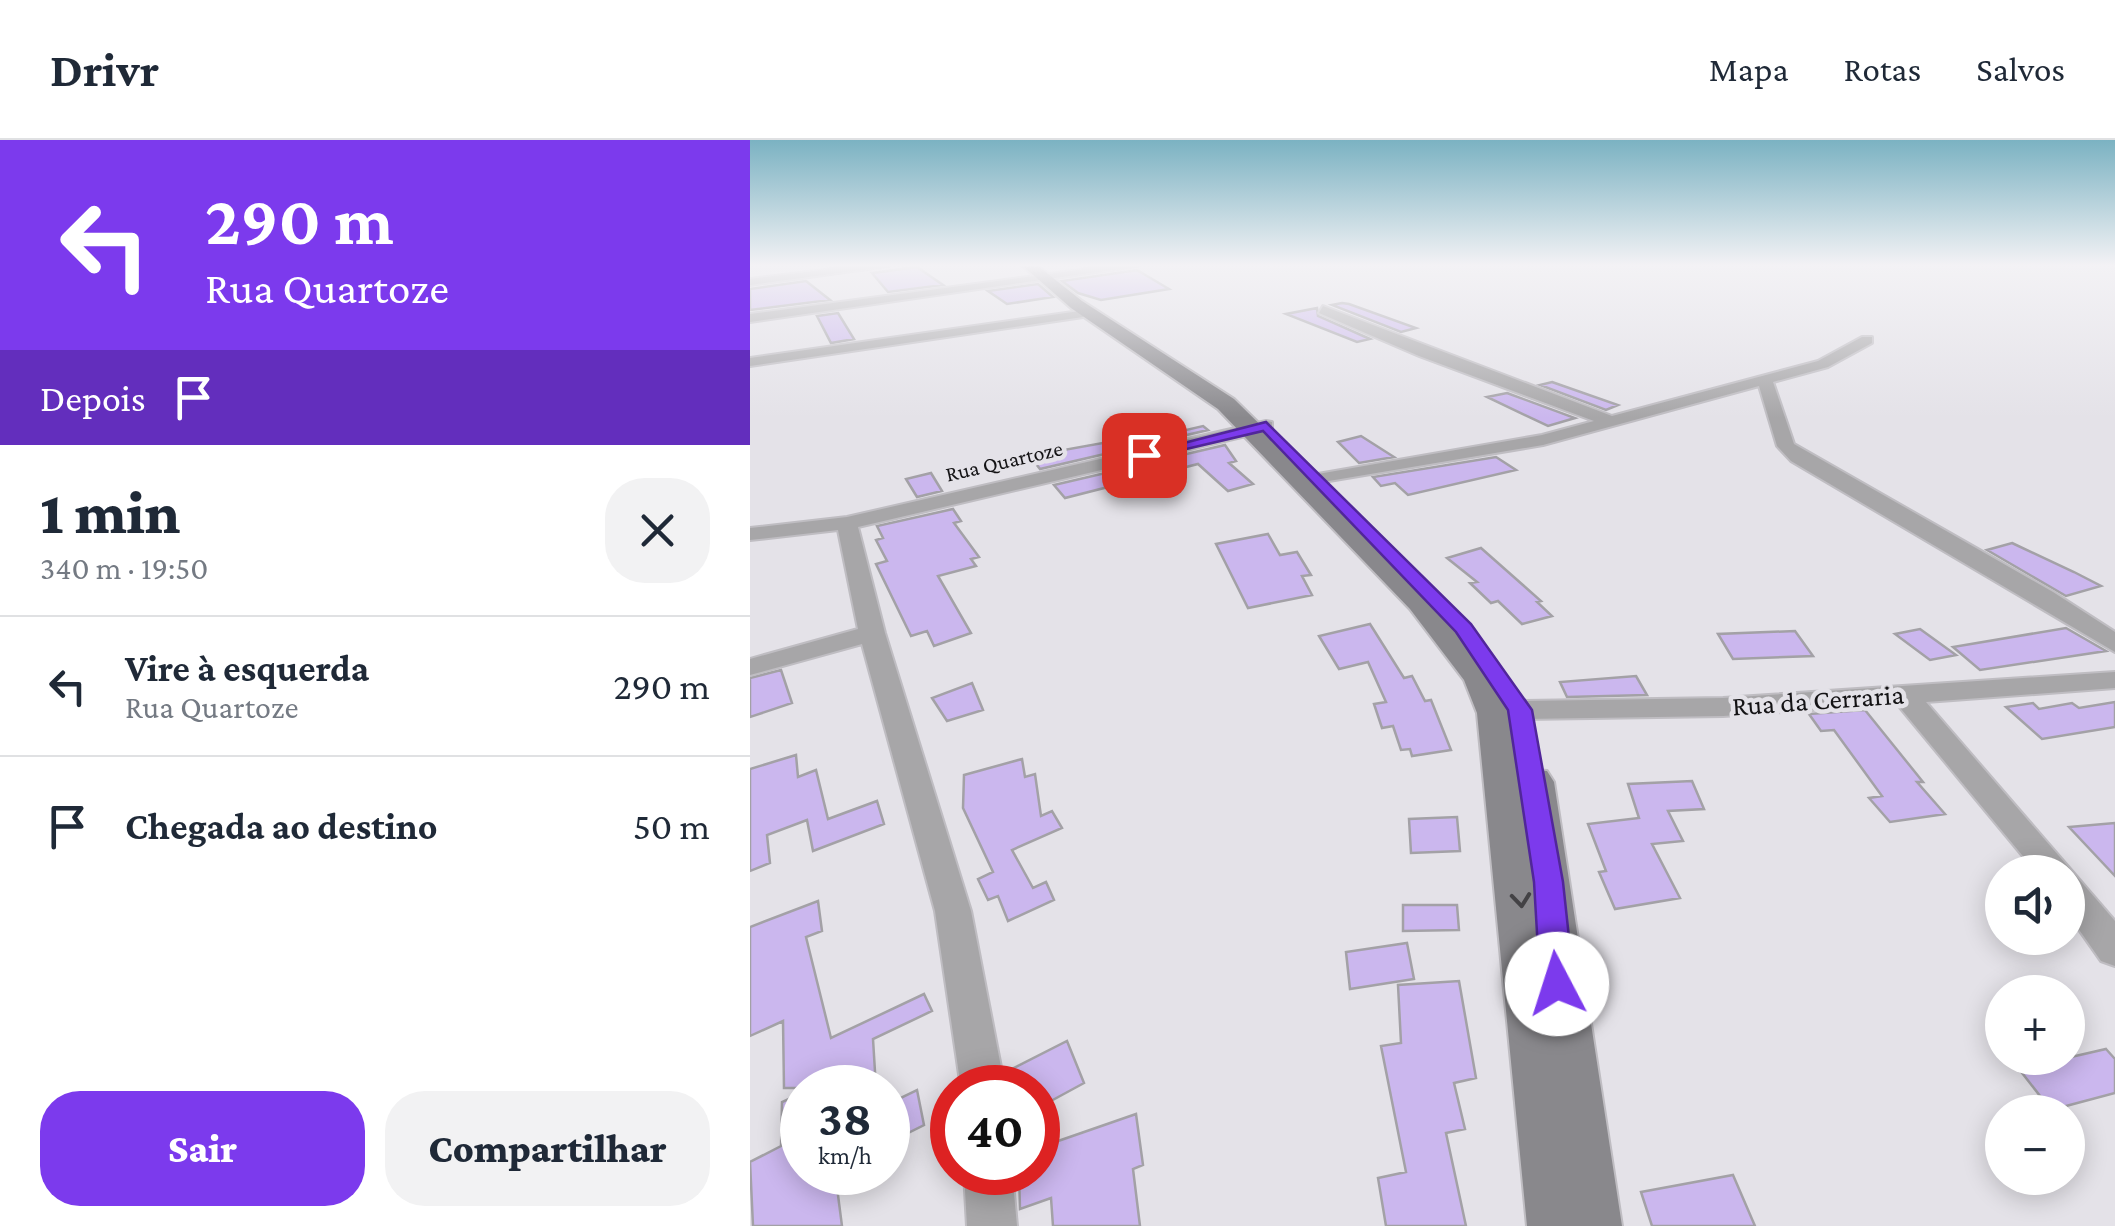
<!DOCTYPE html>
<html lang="pt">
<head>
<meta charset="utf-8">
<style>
  :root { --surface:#fff; --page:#f2f2f3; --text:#1f2937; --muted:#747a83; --line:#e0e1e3; --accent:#7c3aed }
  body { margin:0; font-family:"Crimson Pro",serif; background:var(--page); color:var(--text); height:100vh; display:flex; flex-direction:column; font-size:38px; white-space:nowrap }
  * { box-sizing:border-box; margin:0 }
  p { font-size:32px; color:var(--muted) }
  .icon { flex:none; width:55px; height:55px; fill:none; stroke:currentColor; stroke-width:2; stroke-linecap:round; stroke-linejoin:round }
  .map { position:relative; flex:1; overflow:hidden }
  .side { display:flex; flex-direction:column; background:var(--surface); width:750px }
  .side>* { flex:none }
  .hud { background:#7c3aed; color:#fff; overflow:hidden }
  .buttons { position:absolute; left:1235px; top:715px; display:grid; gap:20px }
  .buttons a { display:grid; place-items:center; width:100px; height:100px; border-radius:50%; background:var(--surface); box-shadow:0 5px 25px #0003; font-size:50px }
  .speed { position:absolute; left:30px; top:925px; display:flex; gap:20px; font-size:50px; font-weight:700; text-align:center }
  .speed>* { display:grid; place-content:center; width:130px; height:130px; border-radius:50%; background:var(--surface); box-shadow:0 5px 25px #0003; line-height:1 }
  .speed small { font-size:25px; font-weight:400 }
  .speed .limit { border:15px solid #d22; background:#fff; color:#111 }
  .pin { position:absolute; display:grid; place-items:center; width:85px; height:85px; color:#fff; margin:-42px; border-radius:20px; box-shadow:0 5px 15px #0006 }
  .me { position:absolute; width:110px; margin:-55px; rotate:355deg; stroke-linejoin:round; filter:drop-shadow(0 0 8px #0008) }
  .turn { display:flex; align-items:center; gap:35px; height:210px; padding:0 40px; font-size:45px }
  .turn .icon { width:130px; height:130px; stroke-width:2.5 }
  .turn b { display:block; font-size:70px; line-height:85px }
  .then { display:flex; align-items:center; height:95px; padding:0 40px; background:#0003; gap:20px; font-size:38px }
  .round { display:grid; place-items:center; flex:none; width:105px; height:105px; border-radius:40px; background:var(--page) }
  .head { display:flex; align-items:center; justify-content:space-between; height:170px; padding:0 40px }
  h1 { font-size:60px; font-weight:800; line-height:75px }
  .primary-button { display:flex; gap:20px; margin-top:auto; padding:20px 40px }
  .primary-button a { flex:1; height:115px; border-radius:40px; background:var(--accent); color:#fff; font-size:40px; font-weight:800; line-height:115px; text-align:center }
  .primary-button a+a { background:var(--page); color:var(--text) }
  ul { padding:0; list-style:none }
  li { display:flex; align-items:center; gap:30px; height:140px; padding:0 40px; border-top:2px solid var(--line) }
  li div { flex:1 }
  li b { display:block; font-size:38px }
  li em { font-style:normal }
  header { display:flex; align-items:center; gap:60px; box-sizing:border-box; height:140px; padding:0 50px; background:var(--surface); border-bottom:2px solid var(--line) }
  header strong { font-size:48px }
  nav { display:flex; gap:55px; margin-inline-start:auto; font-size:35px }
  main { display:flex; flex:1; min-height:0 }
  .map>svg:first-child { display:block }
  .building { fill:#cbb7ee; stroke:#a3a1a6; stroke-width:2.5 }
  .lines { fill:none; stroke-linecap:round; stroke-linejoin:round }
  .street-casing { stroke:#bfbdc2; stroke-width:4 }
  .secondary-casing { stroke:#bfbdc2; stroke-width:4 }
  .street { fill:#a7a6a8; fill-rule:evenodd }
  .secondary { fill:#89888c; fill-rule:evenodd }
  .oneway { stroke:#434245 }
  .route { fill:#7c3aed; stroke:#51269a; stroke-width:2.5 }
  .labels { text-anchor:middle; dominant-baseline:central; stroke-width:9; stroke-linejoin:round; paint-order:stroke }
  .far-street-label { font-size:22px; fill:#141315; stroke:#e4e2e8 }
  .street-label { font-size:28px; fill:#141315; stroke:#e4e2e8 }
</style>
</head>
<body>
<header>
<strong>Drivr</strong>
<nav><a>Mapa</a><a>Rotas</a><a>Salvos</a></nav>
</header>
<main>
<section class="side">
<div class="hud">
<div class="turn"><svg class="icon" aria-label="left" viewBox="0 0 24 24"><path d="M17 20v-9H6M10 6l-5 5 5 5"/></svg><div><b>290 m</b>Rua Quartoze</div></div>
<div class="then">Depois<svg class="icon" aria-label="arrive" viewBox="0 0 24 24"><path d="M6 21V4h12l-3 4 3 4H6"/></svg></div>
</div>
<div class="head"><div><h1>1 min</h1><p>340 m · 19:50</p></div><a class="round"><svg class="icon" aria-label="close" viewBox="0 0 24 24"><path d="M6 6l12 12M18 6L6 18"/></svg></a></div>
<ul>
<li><svg class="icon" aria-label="left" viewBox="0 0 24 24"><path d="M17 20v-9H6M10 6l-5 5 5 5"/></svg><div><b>Vire à esquerda</b><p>Rua Quartoze</p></div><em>290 m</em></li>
<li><svg class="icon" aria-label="arrive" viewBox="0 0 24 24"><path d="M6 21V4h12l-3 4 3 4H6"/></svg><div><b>Chegada ao destino</b></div><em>50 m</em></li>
</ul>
<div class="primary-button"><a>Sair</a><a>Compartilhar</a></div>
</section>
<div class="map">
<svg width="1365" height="1086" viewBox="0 0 1365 1086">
  <rect width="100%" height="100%" fill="#e4e2e8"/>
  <path class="building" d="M167,127l26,18 -55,7 -16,-19z
    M387,130l32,19 -68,11 -23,-7 -16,-12z
    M56,141l24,19 -80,10v-21z
    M288,144l15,13 -46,7 -19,-13z
    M592,163l7,1 67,24 -15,4 -69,-27z
    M567,168l1,8 52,23 -13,3 -71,-28z
    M88,173l16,26 -23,4 -14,-27z
    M802,242l66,23 -12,5 -66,-25z
    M757,253l68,25 -27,8 -61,-29z
    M453,286l5,4 -168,39 -10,-13 95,-17 10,3z
    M611,296l33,21 -35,6 -21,-21z
    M475,305l11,16 -7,2 24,21 -25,7 -30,-27 -133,34 -11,-13z
    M746,317l20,13 -108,25 -13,-12 -14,3 -8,-9z
    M181,333l11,18 -25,6 -11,-18z
    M203,369l8,12 -7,2 25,34 -8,2 5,7 -38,10 33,57 -37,13 -7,-15 -16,5 -35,-72 11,-3 -11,-21 7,-2 -6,-12z
    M518,394l12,21 17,-3 14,23 -9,1 10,19 -64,13 -32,-64z
    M1262,403l62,29 27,14 -35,10 -79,-46z
    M731,408l60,53 -4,1 15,14 -30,8 -24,-23 -7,2 -21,-20 7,-1 -30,-24z
    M620,484l34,54 8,-2 13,25 6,-1 20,50 -39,6 -2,-7 -9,1 -8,-24 -11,2 -8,-24 12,-2 -18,-40 -29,7 -20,-33z
    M1316,488l40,23 -126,19 -27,-23z
    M1170,489l36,26 -26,5 -35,-26z
    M1045,491l18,25 -80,3 -15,-25z
    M31,530l11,33 -42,14v-39z
    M886,536l11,19 -80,2 -7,-15z
    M222,543l11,27 -36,11 -15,-23z
    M1365,562v25l-73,12 -36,-32 27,-4 6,6 33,-6 7,5z
    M1115,570l58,72h-6l28,32 -55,8 -21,-24 13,-2 -48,-66 -13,1 -12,-17z
    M46,615l2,22 18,-7 12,49 49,-18 7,23 -71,27 -6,-31 -40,15 3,28 -20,8v-102z
    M272,619l3,18 10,-3 6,42 11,-5 10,17 -50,22 21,38 13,-6 8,18 -46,21 -10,-25 -10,4 -10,-21 15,-7 -30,-64 1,-33z
    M942,641l12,28 -36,2 15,30 -31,3 28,54 -65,11 -16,-37 7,-1 -18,-47 51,-6 -11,-34z
    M707,677l3,34 -49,2 -2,-34z
    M1365,683v53l-46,-49z
    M68,761l4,30 -16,6 25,101 93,-44 8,17 -59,28 3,49h-92l-1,-67 -33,15v-109z
    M653,765h54l2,25 -56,1z
    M657,803l7,36 -64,10 -4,-37z
    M709,841l17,97 -22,5 11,46 -19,4 20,93h-80l-8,-48 28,-6 -25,-126 20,-3 -3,-58z
    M317,901l17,42 -46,25v-20h-29l-3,-16z
    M1356,909l9,10v34l-64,17 -32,-41z
    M167,950l7,35 -36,18v-39z
    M52,953v79h33l7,54h-89l-3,-64 31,-16 1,-44z
    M386,974l7,51 -10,4 7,57h-87l-2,-28 -31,11 -1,-37h19v-24z
    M983,1035l22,51h-103l-11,-34z"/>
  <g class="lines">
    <defs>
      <path id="street" d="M108,126h31l-139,19v-6z
        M360,126h28l-388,56v-8z
        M573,166l289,110 206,-55 44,-24h10v6l-44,24 -55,15 21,62 259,148 62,40v20l-324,-191 -14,-15 -18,-60 -216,59 -232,39v-8l7,-2 224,-39 52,-14 -175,-65 -100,-43z
        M337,170l-4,7 -333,49v-8z
        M516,281l6,1v8l-414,97 27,106 86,278 34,177h-44l-26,-177 -73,-267 -112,31v-16l108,-30 -20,-99 -88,10v-12l97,-11z
        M1365,532v16l-189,14 189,219v45l-14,-5 -33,-47v-42h-32l-139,-168 -174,12 -203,3 -14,-9 14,-9 203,-3z
        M214,1032h48l5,54h-50z"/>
      <path id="secondary" d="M273,126h15l44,35 152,98 200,196 67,84 16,34 8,56 22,2 7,11 68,444h-95l-50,-513 -13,-33 -54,-71 -192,-200 -147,-101z"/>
    </defs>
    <use href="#street" class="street-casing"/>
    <use href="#secondary" class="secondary-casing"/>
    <use href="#street" class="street"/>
    <use href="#secondary" class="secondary"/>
  </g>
  <defs><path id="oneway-chevron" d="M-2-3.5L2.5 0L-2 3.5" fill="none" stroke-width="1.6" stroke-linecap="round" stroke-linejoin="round" transform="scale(2.5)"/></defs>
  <use class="oneway" href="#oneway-chevron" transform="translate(771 760) rotate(84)"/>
  <linearGradient id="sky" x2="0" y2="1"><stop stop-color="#7bb2c2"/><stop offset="0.45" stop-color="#f3f2f5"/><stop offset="1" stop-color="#f3f2f5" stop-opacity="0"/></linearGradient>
  <rect width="1365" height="278" fill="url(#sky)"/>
  <path class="route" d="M516,282l205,202 61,86 31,172 11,102 -5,10 -12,5 -12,-5 -5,-10 -6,-102 -26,-172 -52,-78 -193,-201 -119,28 -7,-4z"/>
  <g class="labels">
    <g class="far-street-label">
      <text transform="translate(254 321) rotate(-13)">Rua Quartoze</text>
    </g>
    <g class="street-label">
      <text transform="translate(1068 560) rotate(-4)">Rua da Cerraria</text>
    </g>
  </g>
</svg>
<div class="buttons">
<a><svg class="icon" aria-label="sound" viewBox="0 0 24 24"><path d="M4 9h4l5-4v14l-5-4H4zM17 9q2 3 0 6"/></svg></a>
<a>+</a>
<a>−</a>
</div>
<div class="speed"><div>38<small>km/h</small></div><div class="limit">40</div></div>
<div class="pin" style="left:394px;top:315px;background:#d93025"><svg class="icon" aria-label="arrive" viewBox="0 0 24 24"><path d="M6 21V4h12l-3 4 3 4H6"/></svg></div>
<svg class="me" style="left:807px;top:844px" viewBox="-20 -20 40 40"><circle r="19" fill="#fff"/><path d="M0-13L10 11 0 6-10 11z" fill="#7c3aed"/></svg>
</div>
</main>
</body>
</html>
